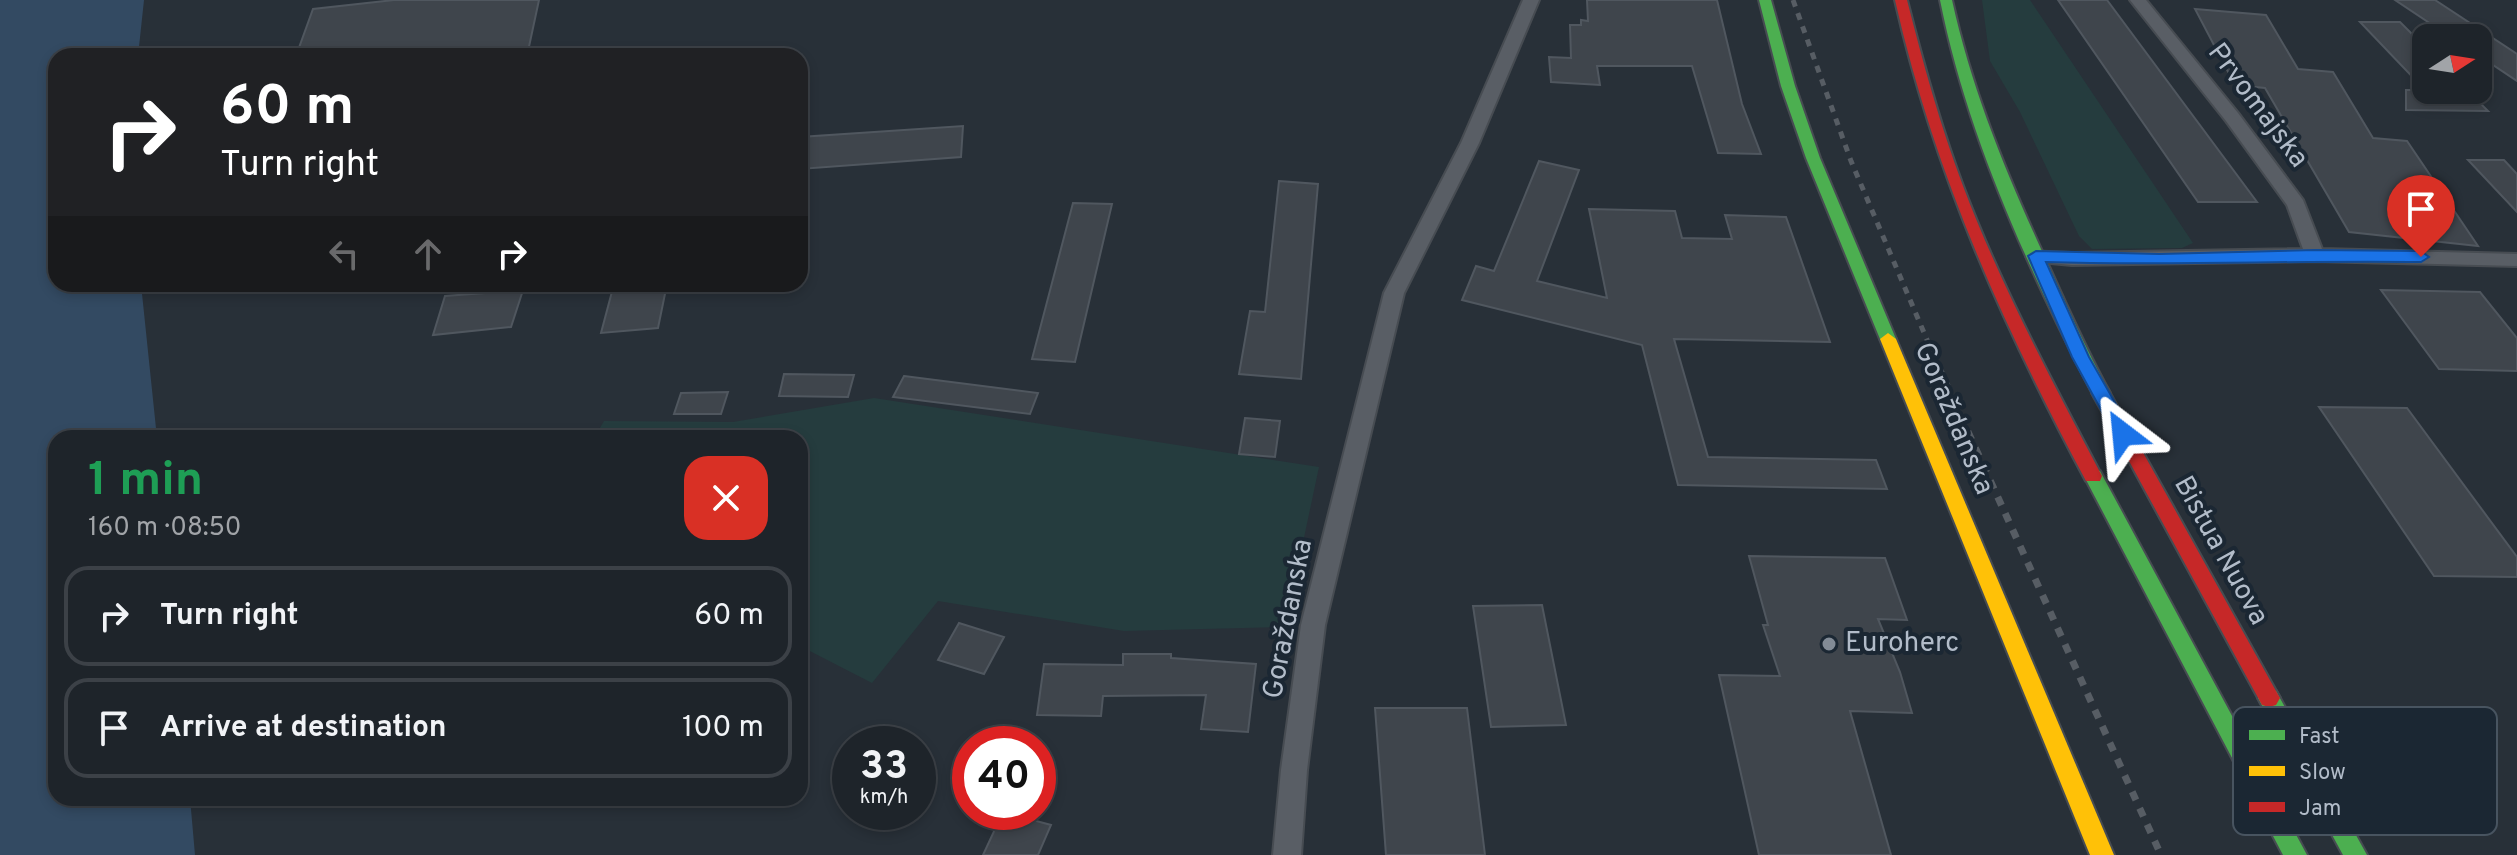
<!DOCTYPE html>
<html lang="en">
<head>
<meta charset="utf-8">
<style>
  :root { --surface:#1e242a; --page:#262c32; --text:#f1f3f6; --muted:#a1a4a8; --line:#3c4147 }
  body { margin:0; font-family:Overpass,sans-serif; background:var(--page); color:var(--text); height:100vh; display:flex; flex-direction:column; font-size:30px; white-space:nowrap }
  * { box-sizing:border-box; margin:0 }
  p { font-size:26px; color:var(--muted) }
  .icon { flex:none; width:44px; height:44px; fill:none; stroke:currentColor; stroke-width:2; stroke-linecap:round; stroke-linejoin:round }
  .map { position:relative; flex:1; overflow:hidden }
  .details { position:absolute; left:48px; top:430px; width:760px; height:376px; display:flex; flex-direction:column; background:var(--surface); border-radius:24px; box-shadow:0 4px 12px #0003,0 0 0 2px var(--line) }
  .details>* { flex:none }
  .top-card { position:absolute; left:48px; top:48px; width:760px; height:244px; border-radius:24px; box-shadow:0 4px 12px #0003,0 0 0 2px var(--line); background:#202124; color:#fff; overflow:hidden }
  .needle { width:52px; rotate:78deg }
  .buttons { position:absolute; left:2412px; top:24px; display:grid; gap:16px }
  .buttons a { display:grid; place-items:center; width:80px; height:80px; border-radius:16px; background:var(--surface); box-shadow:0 4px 12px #0003,0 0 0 2px var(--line); font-size:40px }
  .speed { position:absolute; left:832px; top:726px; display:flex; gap:16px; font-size:40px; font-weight:700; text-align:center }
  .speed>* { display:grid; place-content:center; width:104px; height:104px; border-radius:50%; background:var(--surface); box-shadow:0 4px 12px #0003,0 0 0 2px var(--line); line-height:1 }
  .speed small { font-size:20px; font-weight:400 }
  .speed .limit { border:12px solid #d22; background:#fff; color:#111 }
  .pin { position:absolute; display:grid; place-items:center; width:68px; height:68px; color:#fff; margin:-82px -34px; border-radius:50% 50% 50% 0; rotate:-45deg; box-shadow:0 0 8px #0007 }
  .pin .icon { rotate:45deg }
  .me { position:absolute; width:88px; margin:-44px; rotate:331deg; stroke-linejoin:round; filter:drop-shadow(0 0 6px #0008) }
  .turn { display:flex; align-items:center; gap:28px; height:168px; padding:0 40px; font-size:36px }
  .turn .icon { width:104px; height:104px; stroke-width:2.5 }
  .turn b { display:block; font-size:56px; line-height:68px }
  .lanes { display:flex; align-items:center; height:76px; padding:0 40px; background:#0003; justify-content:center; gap:40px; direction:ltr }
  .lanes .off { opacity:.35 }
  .round { display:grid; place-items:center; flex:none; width:84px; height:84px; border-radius:24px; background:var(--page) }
  .headline { display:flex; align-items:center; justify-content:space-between; height:136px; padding:0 40px }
  h1 { font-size:48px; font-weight:700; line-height:60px; color:#1e9e55 }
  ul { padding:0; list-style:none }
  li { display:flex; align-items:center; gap:24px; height:100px; margin:0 16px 12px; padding:0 24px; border:4px solid var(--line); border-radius:24px }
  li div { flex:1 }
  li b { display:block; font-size:30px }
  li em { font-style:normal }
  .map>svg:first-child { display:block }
  .green { fill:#253c3e }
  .water { fill:#334a62 }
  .building { fill:#3f454c; stroke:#50575f; stroke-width:2 }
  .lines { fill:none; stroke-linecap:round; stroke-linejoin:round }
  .street-casing { stroke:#474c52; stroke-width:4 }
  .fast-casing { stroke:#474c52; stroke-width:4 }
  .slow-casing { stroke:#474c52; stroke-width:4 }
  .jam-casing { stroke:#474c52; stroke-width:4 }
  .street { fill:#595e65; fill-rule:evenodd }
  .fast { fill:#4caf50; fill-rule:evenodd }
  .slow { fill:#ffc107; fill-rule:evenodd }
  .jam { fill:#c62828; fill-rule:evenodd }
  .rail-far1 { stroke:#575d64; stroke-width:5; stroke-dasharray:7 7; stroke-linecap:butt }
  .rail { stroke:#575d64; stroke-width:7; stroke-dasharray:9 9; stroke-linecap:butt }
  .route { fill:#1a73e8; stroke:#114b97; stroke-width:2 }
  .poi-dot { fill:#828b96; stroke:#1b2733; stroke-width:3 }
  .labels { text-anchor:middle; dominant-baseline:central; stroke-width:8; stroke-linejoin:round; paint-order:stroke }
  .street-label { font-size:28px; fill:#b2bcc9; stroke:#1b2733 }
  .poi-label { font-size:28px; fill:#b2bcc9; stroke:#1b2733; text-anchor:start }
  .key { fill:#1b2733; stroke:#485460; stroke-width:2 }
  .key-label { font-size:22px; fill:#b2bcc9 }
</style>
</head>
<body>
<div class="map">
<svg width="2517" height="855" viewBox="0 0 2517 855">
  <rect width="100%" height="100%" fill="#283038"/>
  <path class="green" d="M1982,0h48l163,243 -11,5 -90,1 -13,-13 -59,-124 -30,-51z
    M874,398l445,69 -34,160 -161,4 -186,-30 -66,82 -72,-37v-208h-206l10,-17 129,1z"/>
  <path class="water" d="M0,0h144l-6,56h-82v228h85l16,154h-101v360h134l5,57h-195z"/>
  <path class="building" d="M394,0h145l-12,56h-231l17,-47z
    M1587,0h130l25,104 19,50 -43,-1 -26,-87h-95l3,19 -49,-3 -2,-25 22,1 -1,-33h11v-5l7,1z
    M2058,0h49l150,202h-59z
    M2395,0h40l82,54v27l-39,-26v-17h-26z
    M2195,9l71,6 32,54 35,3 40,66 34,3 71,105 -129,-14 -84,-144 -30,-3z
    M2360,22h40l26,26v42h41l21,21 -82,-1v-20h19z
    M963,126l-2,31 -161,12v-32z
    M2468,160h36l13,14v38z
    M1539,161l40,9 -42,111 70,17 -18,-89 86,2 7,27 50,1 -7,-24 61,2 44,125 -156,-3 34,118 168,3 11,29 -209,-4 -36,-140 -180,-45 14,-34 18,5z
    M1279,181l39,3 -17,195 -62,-5 11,-63 15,1z
    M1073,203l39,1 -37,158 -43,-3z
    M488,284h37l-14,43 -78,8 12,-39 40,-3z
    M614,284h53l-9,44 -57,5z
    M2381,290l99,2 37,46v33l-78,-2z
    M784,374l70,1 -6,22 -69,-1z
    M904,376l134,17 -8,21 -137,-17z
    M728,392l-7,22h-47l7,-21z
    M2319,407l88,1 110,149v20l-83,-1z
    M1245,418l35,3 -5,36 -36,-3z
    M1749,556l136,2 22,62 -29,-1 22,53 12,41 -62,-2 41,144h-132l-40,-180 61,1 -17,-51h5z
    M1542,605l24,120 -75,2 -18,-121z
    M959,623l45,14 -20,37 -46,-14z
    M1123,654h48v4l85,6 -8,68 -47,-3 5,-34 -103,1 -2,20 -64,-1 7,-51 79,1z
    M1375,708h92l18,147h-99z
    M1003,812l48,13 -13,30h-55z"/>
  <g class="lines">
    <defs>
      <path id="street" d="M1523,0h16l-60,143 -75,150 -79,332 -18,145 -6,85h-28l8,-85 20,-145 83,-332 77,-150z
        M2130,0h16l92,113 65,87 19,49 195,5v12l-202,-5 -243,4 -43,-4 -3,-5 3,-5 43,2 231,-4 -16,-44 -61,-84z"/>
      <path id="fast" d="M1759,0h12l24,86 25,72 76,181 -2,4 -6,2 -8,-6 -74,-181 -25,-72z
        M1940,0h12c19,87 52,168 89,249 22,48 43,97 69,144l-3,5h-12l-12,-23c-60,-118 -117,-245 -143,-375z
        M2093,469l7,2 207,384h-24l-199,-379 2,-5z
        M2269,689l7,2 91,164h-24l-85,-157 4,-7z"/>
      <path id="slow" d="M1888,333l8,6 218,516h-24l-210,-516z"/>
      <path id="jam" d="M1895,0h12c16,63 33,125 56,186 38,100 89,195 139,290l-2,5h-14c-83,-155 -152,-309 -191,-481z
        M2101,387l6,1 169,303 4,7 -4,7 -7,2 -7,-2 -170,-312z"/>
    </defs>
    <use href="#street" class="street-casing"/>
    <use href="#fast" class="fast-casing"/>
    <use href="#slow" class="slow-casing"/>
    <use href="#jam" class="jam-casing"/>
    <use href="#street" class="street"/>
    <use href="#fast" class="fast"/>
    <use href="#slow" class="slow"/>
    <use href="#jam" class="jam"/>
    <path class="rail-far1" d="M1793,0l58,161 88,207"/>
    <path class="rail" d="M1938,366l223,489"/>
  </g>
  <path class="route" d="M2315,250l106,1 8,6 -8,5c-125,-2 -249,4 -375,0l43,95 44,77 -10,7 -6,-2 -45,-82 -44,-101 8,-5 123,3z"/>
  <circle class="poi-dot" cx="1829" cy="644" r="8"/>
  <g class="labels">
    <g class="street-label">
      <text transform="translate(2257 106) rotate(53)">Prvomajska</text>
      <text transform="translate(1953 419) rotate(67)">Goraždanska</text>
      <text transform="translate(2220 551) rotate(61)">Bistua Nuova</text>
      <text transform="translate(1289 619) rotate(-79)">Goraždanska</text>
    </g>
    <g class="poi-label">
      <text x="1845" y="644">Euroherc</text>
    </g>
  </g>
  <rect x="2233" y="707" width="264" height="128" rx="12" class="key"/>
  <rect x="2249" y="730" width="36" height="10" fill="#4caf50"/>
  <rect x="2249" y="766" width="36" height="10" fill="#ffc107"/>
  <rect x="2249" y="802" width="36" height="10" fill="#c62828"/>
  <g class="key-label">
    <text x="2299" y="743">Fast</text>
    <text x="2299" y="779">Slow</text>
    <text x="2299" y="815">Jam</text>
  </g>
</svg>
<div class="buttons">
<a><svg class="needle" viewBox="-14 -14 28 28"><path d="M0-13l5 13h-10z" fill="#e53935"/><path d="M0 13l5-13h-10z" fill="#a1a4a8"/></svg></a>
</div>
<div class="speed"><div>33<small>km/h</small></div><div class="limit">40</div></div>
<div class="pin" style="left:2421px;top:257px;background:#d93025"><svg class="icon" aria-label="arrive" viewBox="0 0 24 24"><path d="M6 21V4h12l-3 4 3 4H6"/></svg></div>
<svg class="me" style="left:2123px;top:434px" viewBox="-20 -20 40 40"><path d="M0-17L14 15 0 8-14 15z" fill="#1a73e8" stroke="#fff" stroke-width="4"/></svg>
<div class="top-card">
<div class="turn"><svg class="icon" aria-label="right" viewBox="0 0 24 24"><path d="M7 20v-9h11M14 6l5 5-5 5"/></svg><div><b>60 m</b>Turn right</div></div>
<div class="lanes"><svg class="icon off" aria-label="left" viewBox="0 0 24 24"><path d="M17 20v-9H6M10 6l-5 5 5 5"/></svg><svg class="icon off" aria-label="ahead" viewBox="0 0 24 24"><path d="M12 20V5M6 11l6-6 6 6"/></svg><svg class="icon" aria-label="right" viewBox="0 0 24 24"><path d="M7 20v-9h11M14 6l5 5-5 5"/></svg></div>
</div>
<section class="details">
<div class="headline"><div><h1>1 min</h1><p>160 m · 08:50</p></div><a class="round" style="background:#d93025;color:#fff"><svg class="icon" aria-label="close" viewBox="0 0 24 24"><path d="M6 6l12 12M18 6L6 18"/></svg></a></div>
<ul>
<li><svg class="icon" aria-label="right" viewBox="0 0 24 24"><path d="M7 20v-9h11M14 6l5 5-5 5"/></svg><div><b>Turn right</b></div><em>60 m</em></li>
<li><svg class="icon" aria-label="arrive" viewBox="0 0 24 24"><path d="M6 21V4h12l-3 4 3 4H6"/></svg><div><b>Arrive at destination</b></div><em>100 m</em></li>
</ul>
</section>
</div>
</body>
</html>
